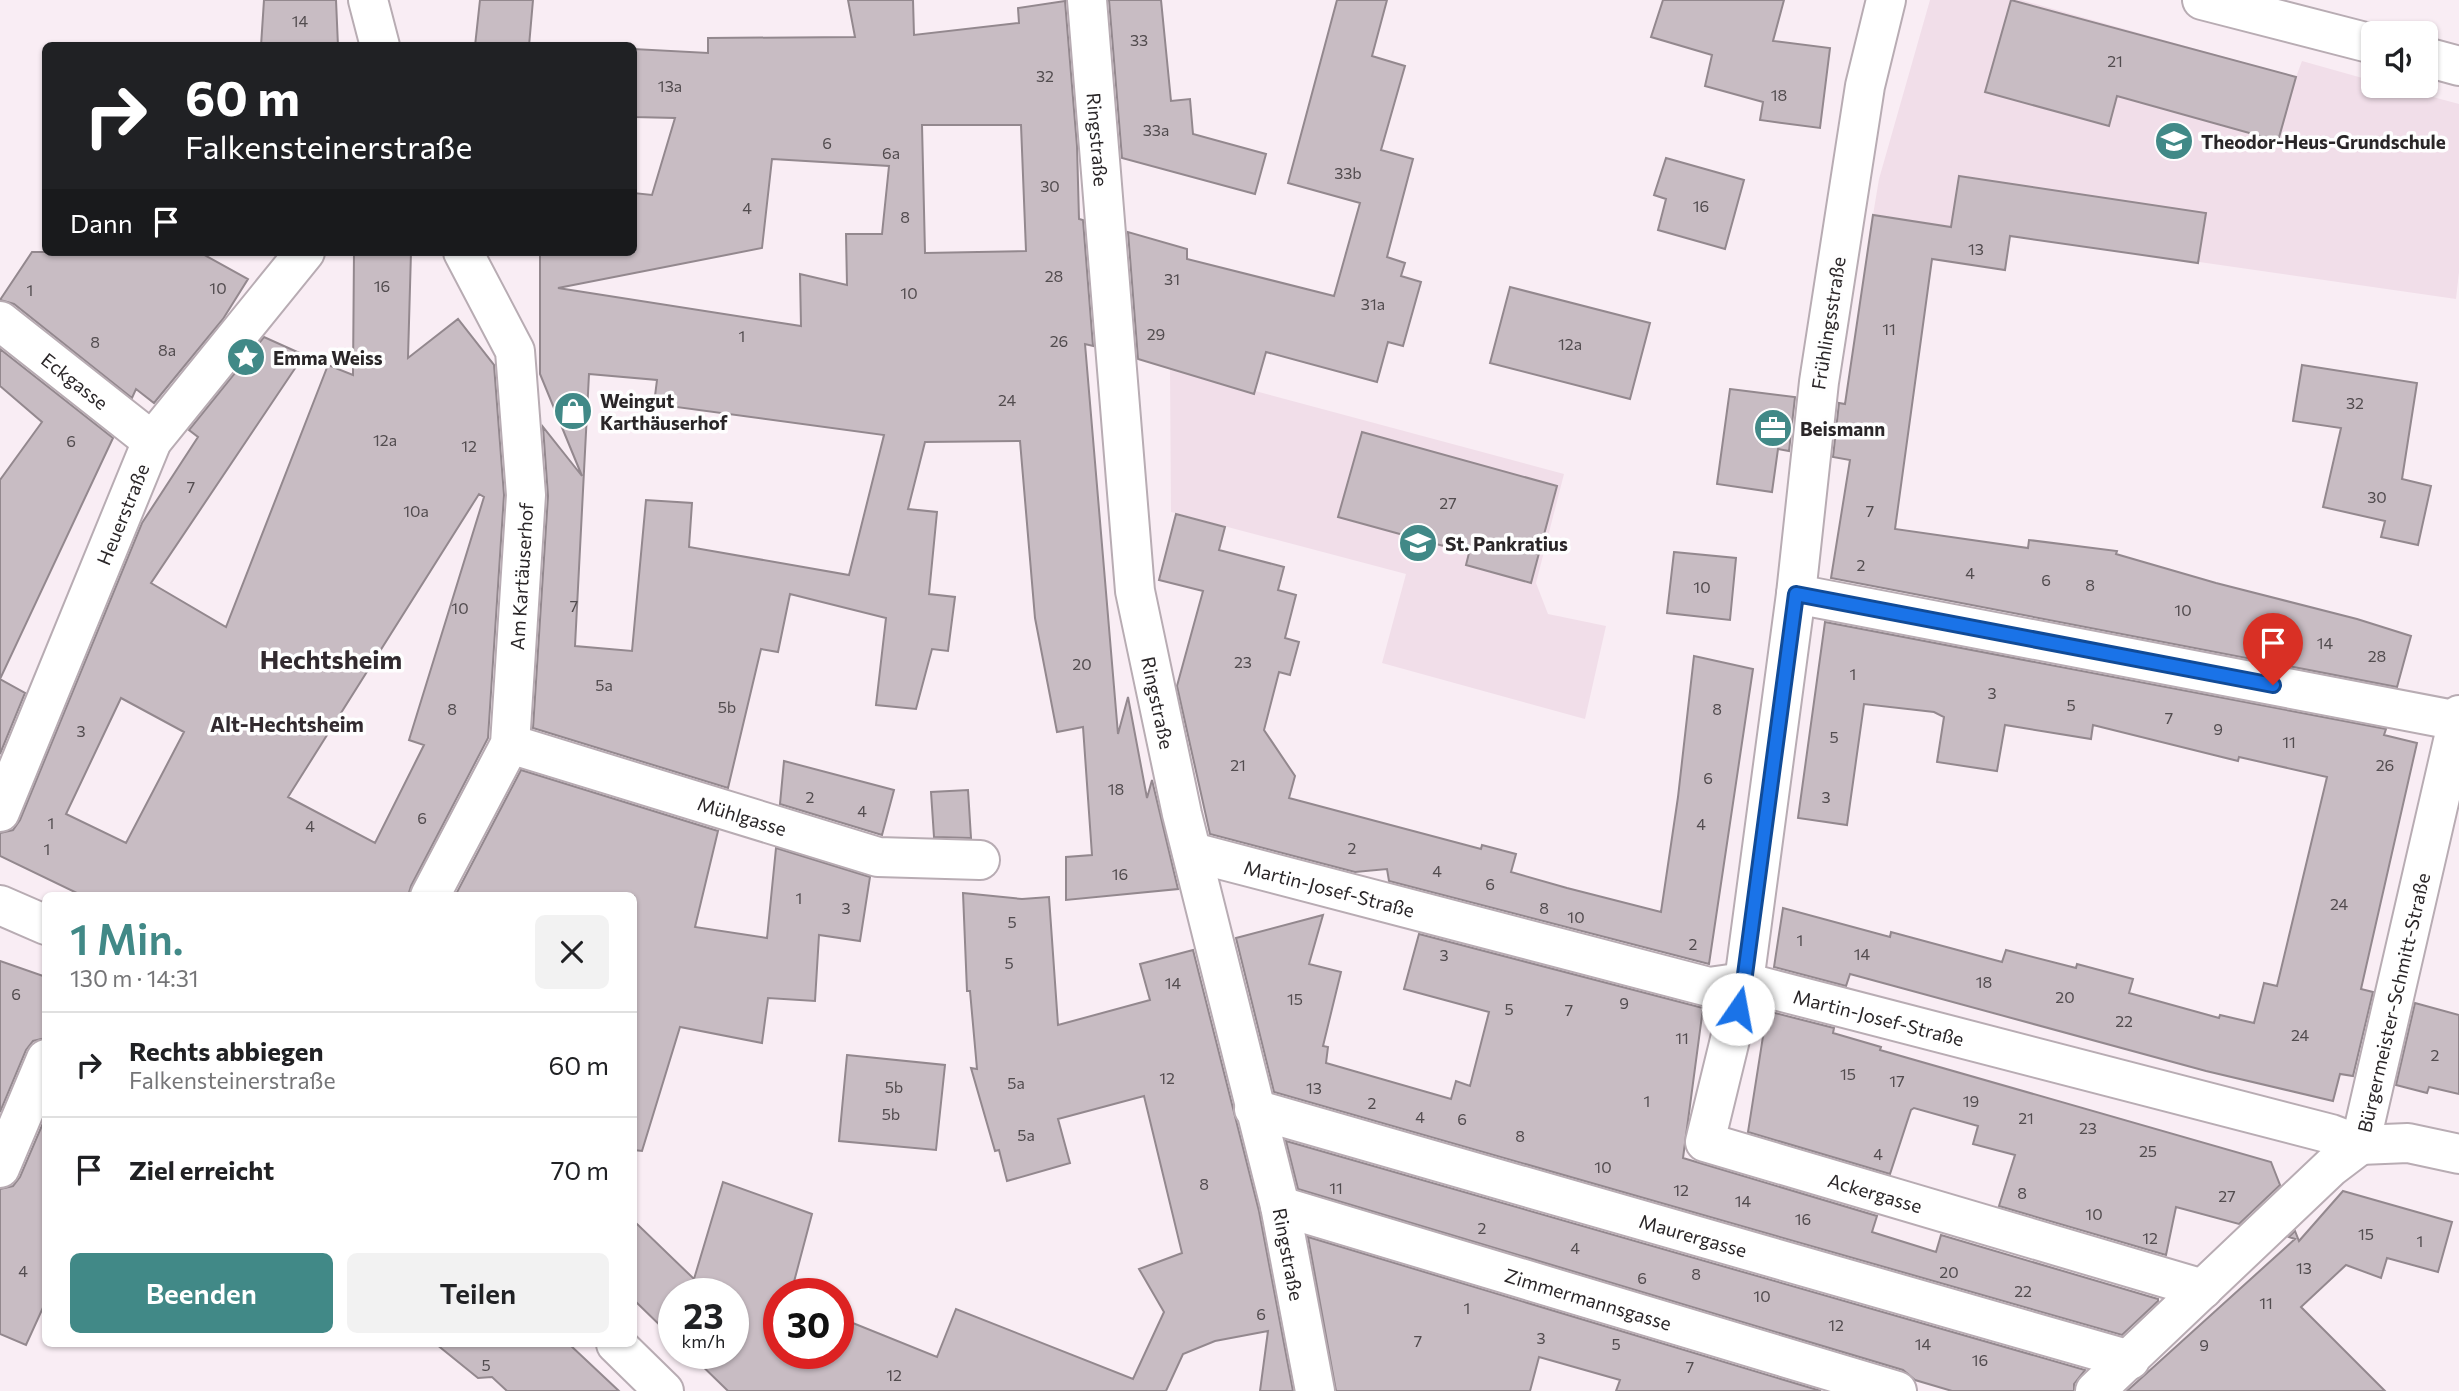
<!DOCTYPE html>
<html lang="de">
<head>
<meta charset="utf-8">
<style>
  :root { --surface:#fff; --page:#f2f2f2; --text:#202124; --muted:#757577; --line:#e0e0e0; --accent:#418987 }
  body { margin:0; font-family:Commissioner,sans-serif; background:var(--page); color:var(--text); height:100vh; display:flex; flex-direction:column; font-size:26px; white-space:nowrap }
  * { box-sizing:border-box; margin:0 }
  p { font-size:23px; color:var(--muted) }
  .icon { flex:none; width:38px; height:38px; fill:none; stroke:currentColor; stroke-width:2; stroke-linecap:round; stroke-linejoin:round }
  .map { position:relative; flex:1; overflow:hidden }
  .details { position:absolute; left:42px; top:892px; width:595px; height:455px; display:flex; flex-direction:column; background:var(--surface); border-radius:10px; box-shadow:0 2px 5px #0004 }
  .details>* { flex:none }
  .hud { position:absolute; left:42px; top:42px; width:595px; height:214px; border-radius:10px; box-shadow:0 2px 5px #0004; background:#202124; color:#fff; overflow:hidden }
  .tools { position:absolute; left:2361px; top:21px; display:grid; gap:14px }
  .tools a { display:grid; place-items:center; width:77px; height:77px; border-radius:10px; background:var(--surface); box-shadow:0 2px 5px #0004; font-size:35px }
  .speed { position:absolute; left:658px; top:1278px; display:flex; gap:14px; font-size:35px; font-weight:700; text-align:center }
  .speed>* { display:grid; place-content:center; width:91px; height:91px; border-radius:50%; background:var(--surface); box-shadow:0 2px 5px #0004; line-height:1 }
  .speed small { font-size:18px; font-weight:400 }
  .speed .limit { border:10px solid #d22; background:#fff; color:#111 }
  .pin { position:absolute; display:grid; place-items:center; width:60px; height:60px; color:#fff; margin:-72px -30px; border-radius:50% 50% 50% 0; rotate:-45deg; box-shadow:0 0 7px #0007 }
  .pin .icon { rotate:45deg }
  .me { position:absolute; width:77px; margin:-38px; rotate:12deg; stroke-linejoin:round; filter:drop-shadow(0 0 5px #0008) }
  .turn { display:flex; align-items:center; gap:24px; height:147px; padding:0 28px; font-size:32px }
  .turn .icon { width:91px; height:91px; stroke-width:2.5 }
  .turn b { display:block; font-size:49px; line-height:60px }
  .then { display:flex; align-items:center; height:66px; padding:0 28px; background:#0003; gap:14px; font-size:26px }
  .round { display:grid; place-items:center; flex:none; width:74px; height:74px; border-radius:10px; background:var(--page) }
  .headline { display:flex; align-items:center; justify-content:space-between; height:119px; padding:0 28px }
  h1 { font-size:42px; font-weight:600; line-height:52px; color:var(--accent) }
  .action { display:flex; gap:14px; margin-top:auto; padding:14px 28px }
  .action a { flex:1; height:80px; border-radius:10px; background:var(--accent); color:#fff; font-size:28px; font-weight:600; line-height:80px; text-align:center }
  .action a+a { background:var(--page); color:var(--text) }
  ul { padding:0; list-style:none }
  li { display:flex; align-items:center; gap:21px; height:105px; padding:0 28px; border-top:2px solid var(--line) }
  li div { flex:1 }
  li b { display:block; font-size:26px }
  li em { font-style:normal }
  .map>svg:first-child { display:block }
  .built { fill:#f1dee9 }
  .building { fill:#c8bcc3; stroke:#93888e; stroke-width:2; fill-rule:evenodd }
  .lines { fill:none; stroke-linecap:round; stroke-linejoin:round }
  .minor-casing { stroke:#b8acb3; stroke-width:42 }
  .minor { stroke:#fff; stroke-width:38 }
  .route-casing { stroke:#114b97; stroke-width:18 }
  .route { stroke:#1a73e8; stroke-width:12 }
  .labels { text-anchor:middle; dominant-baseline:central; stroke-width:7; stroke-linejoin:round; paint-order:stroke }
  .number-label { font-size:16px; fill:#524c4f }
  .street-label { font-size:19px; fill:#2a2628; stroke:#fefefe }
  .poi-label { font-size:19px; font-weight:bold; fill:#2a2628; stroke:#fefefe; text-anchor:start }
  .neighbourhood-label { font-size:21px; font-weight:bold; fill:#322a2f; stroke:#fefefe }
  .district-label { font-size:26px; font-weight:bold; fill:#322a2f; stroke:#fefefe }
</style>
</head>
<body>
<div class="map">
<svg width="2459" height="1391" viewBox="0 0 2459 1391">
  <rect width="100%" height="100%" fill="#f9edf4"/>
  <path class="built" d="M1930,0h91l275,77 6,-16 71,20v5h19l67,18v168l-3,27 -583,-84 6,-36z
    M1170,368l394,106 -28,109 12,31 58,12 -21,93 -203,-56 24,-89 -235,-62z"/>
  <path class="building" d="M264,0h72l2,46h-77z
    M480,0h53l-4,46h-54z
    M848,0h65l1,35 105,-12 -1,-15 47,-7 12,145 2,73 4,1 10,126 -8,-2 33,390 10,-37 19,101 5,-18 26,109 -112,11v-43l26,-2 -9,-128 -26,5 -22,-114 -15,-177 -95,1 -17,67 29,3 -8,82 26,3 -7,54 -16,-2 -16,60 -40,-4 10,-87 -96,-24 -12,58 -17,-3 -33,139 -195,-60 15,-232 -5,-69 39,49 -42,-102v-122h94v-59l18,2 23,-77 -41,-1v-68l74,4v-15l147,-1zM922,125h99l5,126 -101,2zM772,159l117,7 -7,68h-36l1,51 -47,-11 1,52 -243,-38 204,-40zM589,374l68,6 -3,24 230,31 -35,140 -160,-28 3,-44 -46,-3 -14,151 -57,-5z
    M1109,0h52l10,101 19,-2 3,35 73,20 -11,40 -133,-36z
    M1337,0h50l-15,56 33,10 -24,84 32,9 -26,98 18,6 -4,13 20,6 -18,64 -15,-4 -11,40 -111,-30 -12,42 -116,-35 -10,-127 59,17v10l147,37 26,-93 -72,-20z
    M1663,0h121l-11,41 57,7 -10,80 -60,-8 3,-18 -58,-16 7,-31 -61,-18z
    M2011,0l285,77 -18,64 -161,-45 -8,30 -124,-34z
    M1666,158l78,22 -19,69 -67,-19 8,-31 -12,-4z
    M1959,176l247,37 -8,50 -188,-27 -5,34 -73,-11 -37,270 133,19 1,-8 88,11 -1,3 100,29 141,36 54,17 -14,51 -566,-109 19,-118 -17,-3 6,-54 6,1 28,-189 78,12z
    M32,252h167l49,27 -25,40 -69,84 -18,-14 -4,9 -118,-94 -14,-4z
    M354,252h57l-3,106 50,-39 36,46 10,130 -16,243 -77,148 -3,10h-325l-83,-40v-23l13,-3 7,-10 122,-297 56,-86 -9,-7 75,-93 40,18 -153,228 75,44 102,-262 25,10zM479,494l5,3 -75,243 15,5 -49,98 -87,-46zM121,698l63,34 -58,111 -60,-29z
    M1510,287l140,36 -20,76 -140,-36z
    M0,349l113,89 -113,241v-199l42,-58 -42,-36z
    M2302,365l115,18 -15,96 29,7 -13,59 -37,-8 4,-16 -62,-14 18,-79 -48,-7z
    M1730,389l65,8 -6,54 -11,-2 -6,43 -55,-8z
    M1362,432l195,54 -26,97 -65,-18 3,-12 -131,-36z
    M1176,514l49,13 -6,23 65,17 -6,23 18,5 -11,43 14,4 -9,33 -11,-3 -15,58 31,46 -6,22 192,51 1,-4 34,9 -5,18 56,16 94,24 17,-115 16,-141 59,13 -44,295 -320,-83 -2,-12 -32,3 -145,-38 -33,-148 26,-95 -44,-11z
    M1674,552l62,6 -6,62 -63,-7z
    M1825,622l561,107 -2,6 33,8 -56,246 12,3 -20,84 -13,-2 -7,27 -127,-30 -356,-97 -4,12 -72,-19 9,-59 107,29 1,-5 111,30 4,-12 70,18 1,-4 56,15 -4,14 90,25 1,-3 34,8 10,-40 13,3 50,-209 -88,-20 -1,4 -145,-36 -2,14 -86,-14 -8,46 -60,-9 7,-45 -10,-5 -70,-8 -17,121 -49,-7z
    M0,679l25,14 -25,61z
    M784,761l110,29 -12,45 -102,-31z
    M521,770l197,61 -23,96 72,11 9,-90 94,29 -10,64 -41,-6 -4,66 -47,-3 -6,45 -82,-16 -38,124 -8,-1v-254h-179z
    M968,790l3,48 -37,-1 -3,-45z
    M963,893l59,6 27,-2 9,128 92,-25 -10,-36 53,-14 66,261 34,180h-33l8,-60 -53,10 -32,13 -17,37h-438l-39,-38h44v-60h-59v46l-40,-39v-79l60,58 29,-97 89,32 -21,79h-12v60h59v-36l99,40 19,-48 177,70 31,-67 -25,-43 43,-16 -38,-157 -86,23 12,44 -63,18 -8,-31 -4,1 -24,-83 6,1 -7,-78h-3z
    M1323,915l-14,49 32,8 -18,74 5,1 -2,16 125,36 5,-18 14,5 19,-74 -85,-23 15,-55 284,74 -20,150 194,58 -5,16 64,20 5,-17 217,64v2l-36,34 -848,-243 -38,-154z
    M0,961l46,16v61l-13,3 -7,9 -26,62z
    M2415,1003l44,12v79l-30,-7 -2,6 -31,-8z
    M1767,1011l67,17 -1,5 48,14 -1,3 391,112 9,23 -41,39 -63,-17 -10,48 -167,-49 16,-51 -42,-11 5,-18 -64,-18 -3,2 -21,64 -142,-42z
    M847,1055l98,10 -9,85 -97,-9z
    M46,1116v185l-20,44 -26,-11v-145l13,-3 7,-9z
    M1286,1141l799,229 -11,14v7h-122l-37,-11 -12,-10 -605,-181z
    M2343,1191l109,31 -14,50 -51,-14 -6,20 -35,-13 -45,42 84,84h-258l168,-152 -6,-2 6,-6 4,10z
    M1308,1237l513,154h-205l4,-11 -81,-23 -9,34h-194z
    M436,1344h133l50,47h-112l-15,-14 -14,1z"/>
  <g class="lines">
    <defs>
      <g id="minor">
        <path d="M368,0l12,46"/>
        <path id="s1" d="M1087,0l48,591 47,223 98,392 35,185"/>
        <path id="s2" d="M1886,0l-21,86 -46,296 -23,212 -52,388 -39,160 498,147"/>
        <path d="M2202,0l171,44"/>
        <path d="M2426,57l33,9"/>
        <path id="s3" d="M0,321l152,120"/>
        <path d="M1796,594l663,127"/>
        <path id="s4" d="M510,744l368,113 102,3"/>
        <path id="s5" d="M0,812l152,-371 153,-189"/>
        <path id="s6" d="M1192,852l517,135 35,-5 587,152 29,11 48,-2 51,11"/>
        <path id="s7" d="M430,896l80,-152 16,-249 -11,-144 -52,-99"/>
        <path d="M0,905l46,20"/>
        <path id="s8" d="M1254,1109l876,251"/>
        <path d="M0,1168l46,-109"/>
        <path id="s9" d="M1280,1206l617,185"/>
        <path d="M616,1344l48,47"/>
        <path id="s10" d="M2095,1391l236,-224 29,-22 99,-430"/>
      </g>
    </defs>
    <use href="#minor" class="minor-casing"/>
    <use href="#minor" class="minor"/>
  </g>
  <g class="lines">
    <defs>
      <path id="route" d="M1738,1009l6,-27 52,-388 477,91"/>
    </defs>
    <use href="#route" class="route-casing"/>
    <use href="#route" class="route"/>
  </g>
  <defs>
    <symbol id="school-disc" viewBox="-11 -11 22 22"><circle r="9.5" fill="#418987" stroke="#fefefe"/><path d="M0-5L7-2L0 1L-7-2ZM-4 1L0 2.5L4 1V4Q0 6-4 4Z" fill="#fff"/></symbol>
    <symbol id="sight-disc" viewBox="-11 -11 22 22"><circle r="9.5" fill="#418987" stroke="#fefefe"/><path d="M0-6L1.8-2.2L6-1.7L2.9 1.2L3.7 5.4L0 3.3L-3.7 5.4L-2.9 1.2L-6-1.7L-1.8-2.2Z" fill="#fff"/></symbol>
    <symbol id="shop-disc" viewBox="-11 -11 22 22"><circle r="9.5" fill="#418987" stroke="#fefefe"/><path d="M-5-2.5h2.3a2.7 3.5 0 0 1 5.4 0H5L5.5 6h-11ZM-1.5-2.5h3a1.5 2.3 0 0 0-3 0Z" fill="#fff"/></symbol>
    <symbol id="office-disc" viewBox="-11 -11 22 22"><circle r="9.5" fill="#418987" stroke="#fefefe"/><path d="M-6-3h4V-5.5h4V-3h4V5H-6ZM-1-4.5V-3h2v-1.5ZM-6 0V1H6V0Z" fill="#fff"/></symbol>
  </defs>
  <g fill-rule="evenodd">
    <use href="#school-disc" x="2152" y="119" width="44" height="44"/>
    <use href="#sight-disc" x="224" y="335" width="44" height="44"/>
    <use href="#shop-disc" x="551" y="389" width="44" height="44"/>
    <use href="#office-disc" x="1751" y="406" width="44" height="44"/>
    <use href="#school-disc" x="1396" y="521" width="44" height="44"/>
  </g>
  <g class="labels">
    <g class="number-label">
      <text x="300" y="20">14</text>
      <text x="1139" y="39">33</text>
      <text x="2115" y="60">21</text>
      <text x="1045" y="75">32</text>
      <text x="670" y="85">13a</text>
      <text x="1779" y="94">18</text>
      <text x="1156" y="129">33a</text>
      <text x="827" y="142">6</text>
      <text x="891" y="152">6a</text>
      <text x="1348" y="172">33b</text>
      <text x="1050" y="185">30</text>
      <text x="1701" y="205">16</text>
      <text x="747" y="207">4</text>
      <text x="905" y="216">8</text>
      <text x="1976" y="248">13</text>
      <text x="1054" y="275">28</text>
      <text x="1172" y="278">31</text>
      <text x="382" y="285">16</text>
      <text x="218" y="287">10</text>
      <text x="30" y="289">1</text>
      <text x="909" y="292">10</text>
      <text x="1373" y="303">31a</text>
      <text x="1889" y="328">11</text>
      <text x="1156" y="333">29</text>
      <text x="742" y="335">1</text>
      <text x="1059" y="340">26</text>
      <text x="95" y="341">8</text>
      <text x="1570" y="343">12a</text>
      <text x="167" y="349">8a</text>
      <text x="1007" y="399">24</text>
      <text x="2355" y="402">32</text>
      <text x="385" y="439">12a</text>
      <text x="71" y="440">6</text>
      <text x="469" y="445">12</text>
      <text x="191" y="486">7</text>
      <text x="2377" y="496">30</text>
      <text x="1448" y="502">27</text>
      <text x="416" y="510">10a</text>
      <text x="1870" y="510">7</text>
      <text x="1861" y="564">2</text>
      <text x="1970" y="572">4</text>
      <text x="2046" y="579">6</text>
      <text x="2090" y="584">8</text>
      <text x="1702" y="586">10</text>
      <text x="574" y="605">7</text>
      <text x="460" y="607">10</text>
      <text x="2183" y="609">10</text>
      <text x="2325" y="642">14</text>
      <text x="2377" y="655">28</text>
      <text x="1243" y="661">23</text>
      <text x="1082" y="663">20</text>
      <text x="1853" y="673">1</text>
      <text x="604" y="684">5a</text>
      <text x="1992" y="692">3</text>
      <text x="2071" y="704">5</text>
      <text x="727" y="706">5b</text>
      <text x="452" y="708">8</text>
      <text x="1717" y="708">8</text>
      <text x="2169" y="717">7</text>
      <text x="2218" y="728">9</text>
      <text x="81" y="730">3</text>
      <text x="1834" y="736">5</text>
      <text x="2289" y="741">11</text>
      <text x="1238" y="764">21</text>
      <text x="2385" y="764">26</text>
      <text x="1708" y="777">6</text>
      <text x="1116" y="788">18</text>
      <text x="810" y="796">2</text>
      <text x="1826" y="796">3</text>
      <text x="862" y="810">4</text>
      <text x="422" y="817">6</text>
      <text x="51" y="822">1</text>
      <text x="1701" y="823">4</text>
      <text x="310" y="825">4</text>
      <text x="1352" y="847">2</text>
      <text x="47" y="848">1</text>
      <text x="1437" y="870">4</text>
      <text x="1120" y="873">16</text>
      <text x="1490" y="883">6</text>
      <text x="799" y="897">1</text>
      <text x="2339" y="903">24</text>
      <text x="846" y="907">3</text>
      <text x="1544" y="907">8</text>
      <text x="1576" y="916">10</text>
      <text x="1012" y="921">5</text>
      <text x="1800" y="939">1</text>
      <text x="1693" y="943">2</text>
      <text x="1862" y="953">14</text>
      <text x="1444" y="954">3</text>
      <text x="1009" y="962">5</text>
      <text x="1984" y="981">18</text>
      <text x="1173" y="982">14</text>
      <text x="16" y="993">6</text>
      <text x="2065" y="996">20</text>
      <text x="1295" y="998">15</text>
      <text x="1624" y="1002">9</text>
      <text x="1509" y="1008">5</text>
      <text x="1569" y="1009">7</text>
      <text x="2124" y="1020">22</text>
      <text x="2300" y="1034">24</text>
      <text x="1682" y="1037">11</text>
      <text x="2435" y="1054">2</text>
      <text x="1848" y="1073">15</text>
      <text x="1167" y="1077">12</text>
      <text x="1897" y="1080">17</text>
      <text x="1016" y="1082">5a</text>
      <text x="894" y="1086">5b</text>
      <text x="1314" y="1087">13</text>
      <text x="1647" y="1100">1</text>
      <text x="1971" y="1100">19</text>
      <text x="1372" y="1102">2</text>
      <text x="891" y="1113">5b</text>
      <text x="1420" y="1116">4</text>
      <text x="2026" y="1117">21</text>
      <text x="1462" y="1118">6</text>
      <text x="2088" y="1127">23</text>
      <text x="1026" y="1134">5a</text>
      <text x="1520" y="1135">8</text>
      <text x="2148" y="1150">25</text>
      <text x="1878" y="1153">4</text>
      <text x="1603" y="1166">10</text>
      <text x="1204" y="1183">8</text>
      <text x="1336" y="1187">11</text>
      <text x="1681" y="1189">12</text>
      <text x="2022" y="1192">8</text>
      <text x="2227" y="1195">27</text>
      <text x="1743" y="1200">14</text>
      <text x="2094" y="1213">10</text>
      <text x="1803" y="1218">16</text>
      <text x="1482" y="1227">2</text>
      <text x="2366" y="1233">15</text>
      <text x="2150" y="1237">12</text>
      <text x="2420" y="1240">1</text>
      <text x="1575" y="1247">4</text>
      <text x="2304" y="1267">13</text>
      <text x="23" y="1270">4</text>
      <text x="1949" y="1271">20</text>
      <text x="1696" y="1273">8</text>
      <text x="1642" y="1277">6</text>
      <text x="2023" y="1290">22</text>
      <text x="1762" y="1295">10</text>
      <text x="2266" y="1302">11</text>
      <text x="1467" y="1307">1</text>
      <text x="1261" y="1313">6</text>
      <text x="1836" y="1324">12</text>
      <text x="1541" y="1337">3</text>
      <text x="1418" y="1340">7</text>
      <text x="1616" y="1343">5</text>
      <text x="1923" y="1343">14</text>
      <text x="2204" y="1344">9</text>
      <text x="1980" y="1359">16</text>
      <text x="486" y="1364">5</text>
      <text x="1690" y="1366">7</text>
      <text x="894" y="1374">12</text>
    </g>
    <g class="street-label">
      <text stroke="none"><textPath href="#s1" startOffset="140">Ringstraße</textPath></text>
      <text transform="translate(1828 323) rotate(-81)">Frühlingsstraße</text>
      <text stroke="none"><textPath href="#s3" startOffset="96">Eckgasse</textPath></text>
      <text stroke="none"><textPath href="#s5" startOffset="322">Heuerstraße</textPath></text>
      <text stroke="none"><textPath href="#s7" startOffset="340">Am Kartäuserhof</textPath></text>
      <text stroke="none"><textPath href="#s1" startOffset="707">Ringstraße</textPath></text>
      <text stroke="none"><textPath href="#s4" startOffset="243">Mühlgasse</textPath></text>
      <text stroke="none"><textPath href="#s6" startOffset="142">Martin-Josef-Straße</textPath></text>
      <text stroke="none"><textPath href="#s10" startOffset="508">Bürgermeister-Schmitt-Straße</textPath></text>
      <text stroke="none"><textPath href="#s6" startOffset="709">Martin-Josef-Straße</textPath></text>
      <text stroke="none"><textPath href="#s2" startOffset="1335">Ackergasse</textPath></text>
      <text stroke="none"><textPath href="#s8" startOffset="457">Maurergasse</textPath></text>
      <text stroke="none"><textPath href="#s1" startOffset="1274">Ringstraße</textPath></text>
      <text stroke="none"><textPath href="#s9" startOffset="322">Zimmermannsgasse</textPath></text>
    </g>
    <g class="poi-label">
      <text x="2201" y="141">Theodor-Heus-Grundschule</text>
      <text x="273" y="357">Emma Weiss</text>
      <text x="600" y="400">Weingut<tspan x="600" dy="22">Karthäuserhof</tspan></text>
      <text x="1800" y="428">Beismann</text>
      <text x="1445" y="543">St. Pankratius</text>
    </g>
    <g class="neighbourhood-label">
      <text x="287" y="723">Alt-Hechtsheim</text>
    </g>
    <g class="district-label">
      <text x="331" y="658">Hechtsheim</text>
    </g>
  </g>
</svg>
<div class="tools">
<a><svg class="icon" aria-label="sound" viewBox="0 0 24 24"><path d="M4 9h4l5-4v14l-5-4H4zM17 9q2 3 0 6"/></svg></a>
</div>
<div class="speed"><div>23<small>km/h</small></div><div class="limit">30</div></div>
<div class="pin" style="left:2273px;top:685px;background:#d93025"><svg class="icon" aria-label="arrive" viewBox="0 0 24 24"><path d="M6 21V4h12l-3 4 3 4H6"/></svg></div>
<svg class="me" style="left:1738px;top:1009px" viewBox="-20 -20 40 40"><circle r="19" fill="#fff"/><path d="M0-13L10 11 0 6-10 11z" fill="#1a73e8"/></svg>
<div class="hud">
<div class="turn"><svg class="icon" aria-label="right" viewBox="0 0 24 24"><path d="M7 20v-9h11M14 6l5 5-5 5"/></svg><div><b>60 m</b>Falkensteinerstraße</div></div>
<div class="then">Dann<svg class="icon" aria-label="arrive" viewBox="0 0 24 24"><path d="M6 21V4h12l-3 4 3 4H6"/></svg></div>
</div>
<section class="details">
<div class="headline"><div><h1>1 Min.</h1><p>130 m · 14:31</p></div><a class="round"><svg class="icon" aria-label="close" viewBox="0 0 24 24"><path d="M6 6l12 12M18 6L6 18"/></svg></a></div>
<ul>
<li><svg class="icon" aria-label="right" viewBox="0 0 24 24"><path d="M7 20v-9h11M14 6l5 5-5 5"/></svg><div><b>Rechts abbiegen</b><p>Falkensteinerstraße</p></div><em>60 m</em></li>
<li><svg class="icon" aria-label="arrive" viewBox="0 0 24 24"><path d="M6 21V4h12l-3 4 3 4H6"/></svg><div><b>Ziel erreicht</b></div><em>70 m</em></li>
</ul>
<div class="action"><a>Beenden</a><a>Teilen</a></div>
</section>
</div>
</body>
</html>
